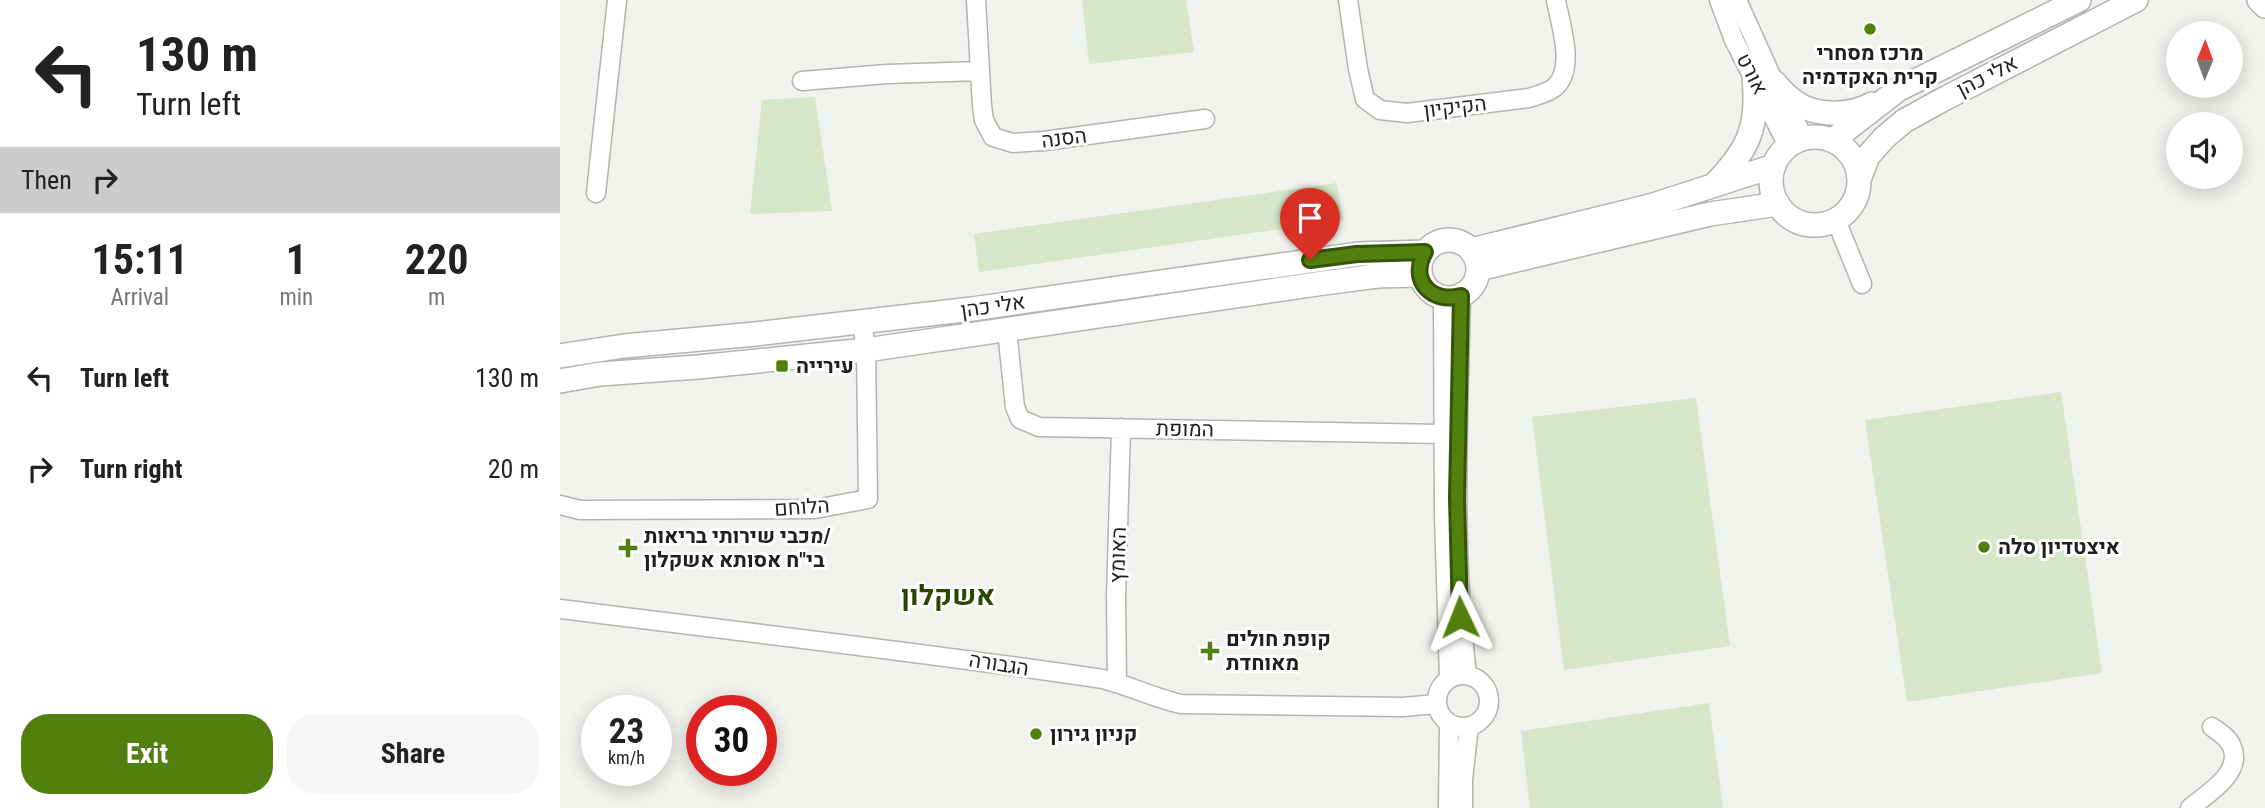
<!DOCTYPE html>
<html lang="en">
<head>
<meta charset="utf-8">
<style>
  :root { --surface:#fff; --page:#f6f6f6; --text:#222; --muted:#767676; --accent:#51800e }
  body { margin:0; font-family:"Roboto Condensed",Heebo,sans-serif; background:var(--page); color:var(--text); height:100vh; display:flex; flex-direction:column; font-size:26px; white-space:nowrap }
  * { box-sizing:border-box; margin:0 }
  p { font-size:23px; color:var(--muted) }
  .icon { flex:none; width:38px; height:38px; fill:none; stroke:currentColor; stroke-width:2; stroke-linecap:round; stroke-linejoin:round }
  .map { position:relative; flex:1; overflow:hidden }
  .side { display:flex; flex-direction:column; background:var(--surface); width:560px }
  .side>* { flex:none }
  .guide { background:#fff; color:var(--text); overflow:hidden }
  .needle { width:46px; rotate:1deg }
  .fabs { position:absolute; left:1606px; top:21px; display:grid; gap:14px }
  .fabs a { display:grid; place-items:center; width:77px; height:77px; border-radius:50%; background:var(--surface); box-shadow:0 4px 18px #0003; font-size:35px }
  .speed { position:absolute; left:21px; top:695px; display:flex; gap:14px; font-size:35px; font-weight:700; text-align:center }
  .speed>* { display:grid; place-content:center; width:91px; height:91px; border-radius:50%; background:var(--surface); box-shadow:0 4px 18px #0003; line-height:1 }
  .speed small { font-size:18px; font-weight:400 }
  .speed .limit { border:10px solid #d22; background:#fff; color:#111 }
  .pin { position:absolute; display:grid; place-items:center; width:60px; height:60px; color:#fff; margin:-72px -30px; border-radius:50% 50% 50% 0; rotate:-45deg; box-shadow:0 0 7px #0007 }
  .pin .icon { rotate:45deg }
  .me { position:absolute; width:77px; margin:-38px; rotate:358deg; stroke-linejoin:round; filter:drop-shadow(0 0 5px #0008) }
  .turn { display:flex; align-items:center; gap:24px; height:147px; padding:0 21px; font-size:32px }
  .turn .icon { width:91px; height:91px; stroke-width:2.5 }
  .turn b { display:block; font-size:49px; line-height:60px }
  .then { display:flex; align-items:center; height:66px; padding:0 21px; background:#0003; gap:14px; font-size:26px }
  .eta { display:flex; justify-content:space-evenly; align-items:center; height:119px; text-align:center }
  .eta b { font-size:42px; font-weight:700; line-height:49px }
  .cta { display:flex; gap:14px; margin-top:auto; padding:14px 21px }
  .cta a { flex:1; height:80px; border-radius:28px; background:var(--accent); color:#fff; font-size:28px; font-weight:700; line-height:80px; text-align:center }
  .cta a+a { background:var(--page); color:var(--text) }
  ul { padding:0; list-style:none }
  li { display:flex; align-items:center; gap:21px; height:91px; padding:0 21px }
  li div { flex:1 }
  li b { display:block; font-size:26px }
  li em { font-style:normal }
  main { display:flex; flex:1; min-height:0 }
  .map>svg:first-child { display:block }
  .green { fill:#d6e6c9 }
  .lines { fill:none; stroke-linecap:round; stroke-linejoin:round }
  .street-casing { stroke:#b1b4af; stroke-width:21 }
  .secondary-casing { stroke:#b1b4af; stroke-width:26 }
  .street { stroke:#fff; stroke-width:18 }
  .secondary { stroke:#fff; stroke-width:23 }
  .route-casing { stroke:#355309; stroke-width:18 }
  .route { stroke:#51800e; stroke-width:12 }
  .poi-dot { fill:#51800e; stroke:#fff; stroke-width:2.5 }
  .labels { text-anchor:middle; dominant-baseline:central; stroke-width:6; stroke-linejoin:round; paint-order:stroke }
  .poi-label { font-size:21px; font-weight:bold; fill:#1f201e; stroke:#fff; text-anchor:start }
  .street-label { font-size:21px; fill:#1f201e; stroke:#fff }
  .district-label { font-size:28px; font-weight:bold; fill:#2a4700; stroke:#fff }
</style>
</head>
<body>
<main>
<section class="side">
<div class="guide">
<div class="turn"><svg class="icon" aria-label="left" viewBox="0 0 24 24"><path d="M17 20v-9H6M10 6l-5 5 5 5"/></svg><div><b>130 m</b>Turn left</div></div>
<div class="then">Then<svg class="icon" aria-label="right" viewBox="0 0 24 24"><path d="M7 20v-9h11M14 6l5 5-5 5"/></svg></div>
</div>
<div class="eta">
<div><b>15:11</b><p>Arrival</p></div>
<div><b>1</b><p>min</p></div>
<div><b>220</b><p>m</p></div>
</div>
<ul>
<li><svg class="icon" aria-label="left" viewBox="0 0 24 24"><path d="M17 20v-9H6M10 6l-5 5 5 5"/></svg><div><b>Turn left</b></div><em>130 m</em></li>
<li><svg class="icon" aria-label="right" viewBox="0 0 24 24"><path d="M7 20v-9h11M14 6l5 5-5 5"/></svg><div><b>Turn right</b></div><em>20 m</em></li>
</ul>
<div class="cta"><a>Exit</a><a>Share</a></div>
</section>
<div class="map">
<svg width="1705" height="808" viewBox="0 0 1705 808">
  <rect width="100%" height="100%" fill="#eff2ed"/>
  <path class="green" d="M522,0h104l8,52 -105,12z
    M255,97l17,114 -82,3 12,-114z
    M777,183l6,37 -364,52 -5,-38z
    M1501,392l41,281 -195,29 -42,-282z
    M1136,398l34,248 -166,24 -32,-253z
    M1149,703l14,105h-193l-9,-77z"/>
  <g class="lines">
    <defs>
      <path id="street" d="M416,0l6,106 2,14 9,17 20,6 31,-2 161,-22
        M788,0l10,69 7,30 15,11 27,3 122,-15c9,-3 19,-5 26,-11 21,-19 5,-63 1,-87
        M1159,0l15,40 54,106
        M1177,0l37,82 30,56
        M242,81l85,-7 93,-3
        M36,193l21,-193
        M1276,220l26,64
        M901,296c-3,126 -9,254 6,379
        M883,298l1,216 5,165
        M447,330l8,77 5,12 19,8 404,7
        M0,505l20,5 235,-1 53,-10 -2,-149 -4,-28
        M0,609c181,23 362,43 543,70 27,7 51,19 78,25l222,3 34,-3
        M877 701a26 26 0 1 1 52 0a26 26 0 1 1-52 0Z
        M557,683l-1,-86 5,-169
        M888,808l1,-85
        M903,808v-28l6,-54
        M1630,808c17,-14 53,-35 42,-61 -3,-9 -13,-15 -20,-20"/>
      <path id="secondary" d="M1699,0l6,6
        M1214,82c6,7 13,15 21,20 21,15 55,14 77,2
        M1211 181a44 44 0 1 1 88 0a44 44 0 1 1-88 0Z
        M1273,140l66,-51 180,-89
        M1300,177l8,-21 16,-18 20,-17 38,-21 194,-100
        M1154,185c34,-35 45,-57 40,-107
        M860 269a29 29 0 1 1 58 0a29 29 0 1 1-58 0Z
        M911,250l179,-44 124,-40
        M918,269l232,-55 68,-10
        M0,356l64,-10 131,-12 217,-25 386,-55 67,-2
        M0,381l40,-7 98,-7 168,-17 458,-67 53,-7 43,-1"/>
    </defs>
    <use href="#street" class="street-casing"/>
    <use href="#secondary" class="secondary-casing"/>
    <use href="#street" class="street"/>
    <use href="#secondary" class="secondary"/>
  </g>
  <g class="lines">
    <defs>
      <path id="route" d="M750,260l47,-6 68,-2c-16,28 6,52 36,44l-4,202 3,119"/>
    </defs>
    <use href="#route" class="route-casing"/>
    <use href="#route" class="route"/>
  </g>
  <g class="poi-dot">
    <circle cx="1310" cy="29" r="7"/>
    <rect x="215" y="359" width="14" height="14" rx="3.5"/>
    <circle cx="1424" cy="547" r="7"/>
    <path d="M64.5 537.5h7v7h7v7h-7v7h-7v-7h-7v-7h7z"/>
    <path d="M646.5 640.5h7v7h7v7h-7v7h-7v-7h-7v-7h7z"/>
    <circle cx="476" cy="734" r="7"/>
  </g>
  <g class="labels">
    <g class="poi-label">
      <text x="1310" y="53" text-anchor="middle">מרכז מסחרי<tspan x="1310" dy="24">קרית האקדמיה</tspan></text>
      <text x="236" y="366">עירייה</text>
      <text x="84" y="536">מכבי שירותי בריאות/<tspan x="84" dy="24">בי"ח אסותא אשקלון</tspan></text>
      <text x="1438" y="547">איצטדיון סלה</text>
      <text x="666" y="639">קופת חולים<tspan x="666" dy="24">מאוחדת</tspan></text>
      <text x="490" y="734">קניון גירון</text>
    </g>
    <g class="street-label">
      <text transform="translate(1192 74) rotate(63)">אורט</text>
      <text transform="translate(1427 76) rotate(-27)">אלי כהן</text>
      <text transform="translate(895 107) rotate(-7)">הקיקיון</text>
      <text transform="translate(504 138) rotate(-7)">הסנה</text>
      <text transform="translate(433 306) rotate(-8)">אלי כהן</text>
      <text transform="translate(625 429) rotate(1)">המופת</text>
      <text transform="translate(242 507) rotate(-4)">הלוחם</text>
      <text transform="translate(558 555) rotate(-88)">האומץ</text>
      <text transform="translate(439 664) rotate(9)">הגבורה</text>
    </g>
    <g class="district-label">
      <text x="388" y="595">אשקלון</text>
    </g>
  </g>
</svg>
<div class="fabs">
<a><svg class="needle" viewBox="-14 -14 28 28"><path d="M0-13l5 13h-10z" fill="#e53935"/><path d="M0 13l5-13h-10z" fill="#767676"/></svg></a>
<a><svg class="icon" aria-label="sound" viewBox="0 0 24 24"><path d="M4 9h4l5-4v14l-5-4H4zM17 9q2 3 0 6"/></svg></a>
</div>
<div class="speed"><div>23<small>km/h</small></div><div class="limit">30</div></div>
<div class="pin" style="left:750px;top:260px;background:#d93025"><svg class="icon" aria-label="arrive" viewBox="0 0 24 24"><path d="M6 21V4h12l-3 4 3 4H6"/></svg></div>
<svg class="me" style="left:900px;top:617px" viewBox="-20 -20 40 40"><path d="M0-17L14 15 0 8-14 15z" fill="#51800e" stroke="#fff" stroke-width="4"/></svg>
</div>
</main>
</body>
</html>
